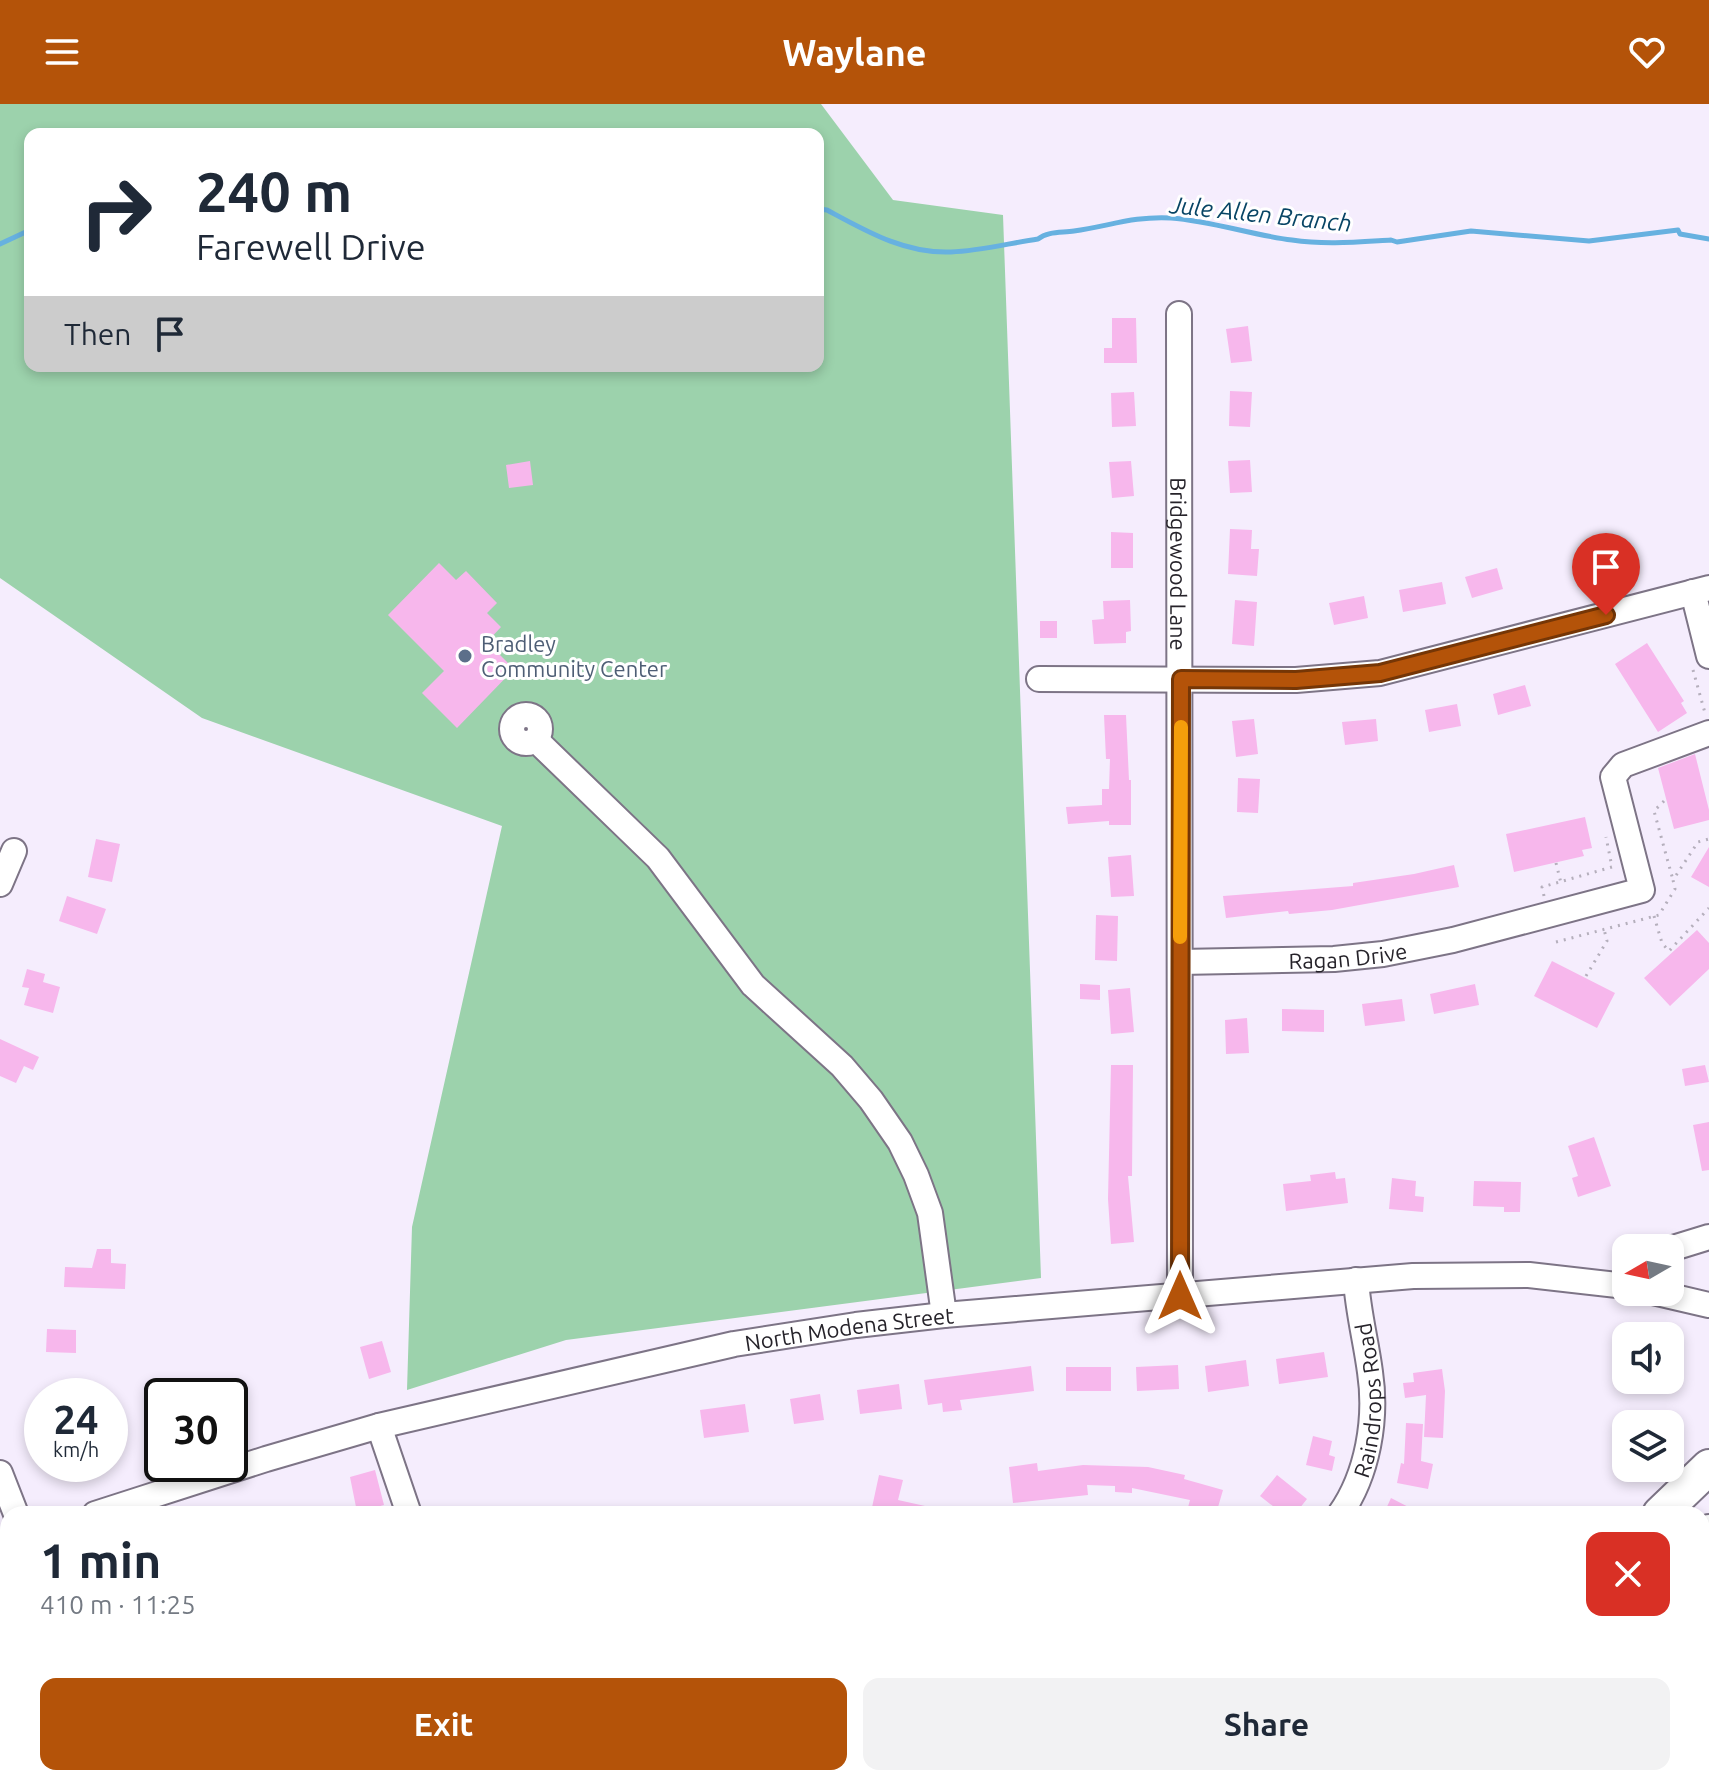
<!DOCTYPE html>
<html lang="en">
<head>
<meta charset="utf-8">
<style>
  :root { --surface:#fff; --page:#f2f2f3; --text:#1f2937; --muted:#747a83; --accent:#b45309 }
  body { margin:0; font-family:Ubuntu,sans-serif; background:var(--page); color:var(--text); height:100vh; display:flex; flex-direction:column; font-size:30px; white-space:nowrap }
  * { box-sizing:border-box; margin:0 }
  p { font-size:26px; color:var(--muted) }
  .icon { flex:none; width:44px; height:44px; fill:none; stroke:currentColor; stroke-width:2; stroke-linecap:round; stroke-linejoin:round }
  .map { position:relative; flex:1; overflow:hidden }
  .details { position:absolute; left:0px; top:1402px; width:1710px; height:280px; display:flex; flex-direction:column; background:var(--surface); border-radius:24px 24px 0 0; box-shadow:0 4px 12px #0003 }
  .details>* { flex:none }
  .hud { position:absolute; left:24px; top:24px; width:800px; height:244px; border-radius:16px; box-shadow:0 4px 12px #0003; background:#fff; color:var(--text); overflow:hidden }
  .needle { width:52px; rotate:261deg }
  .buttons { position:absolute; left:1612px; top:1130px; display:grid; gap:16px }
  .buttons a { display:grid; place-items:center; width:72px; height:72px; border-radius:16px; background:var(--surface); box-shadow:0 4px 12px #0003; font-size:40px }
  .speed { position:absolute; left:24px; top:1274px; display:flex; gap:16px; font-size:40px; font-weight:700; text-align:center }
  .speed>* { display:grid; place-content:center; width:104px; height:104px; border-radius:50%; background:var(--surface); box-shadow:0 4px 12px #0003; line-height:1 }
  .speed small { font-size:20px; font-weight:400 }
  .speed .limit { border:4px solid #111; border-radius:12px; background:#fff; color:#111 }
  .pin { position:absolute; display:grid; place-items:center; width:68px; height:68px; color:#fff; margin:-82px -34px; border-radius:50% 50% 50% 0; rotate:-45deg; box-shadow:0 0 8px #0007 }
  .pin .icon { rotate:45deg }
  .me { position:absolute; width:88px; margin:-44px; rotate:0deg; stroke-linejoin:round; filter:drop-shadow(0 0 6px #0008) }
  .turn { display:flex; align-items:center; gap:28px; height:168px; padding:0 40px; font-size:36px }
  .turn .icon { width:104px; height:104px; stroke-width:2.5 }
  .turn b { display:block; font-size:56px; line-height:68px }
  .then { display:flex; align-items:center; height:76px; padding:0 40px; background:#0003; gap:16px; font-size:30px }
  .round { display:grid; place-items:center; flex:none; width:84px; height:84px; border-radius:16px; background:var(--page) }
  .overview { display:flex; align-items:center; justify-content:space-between; height:136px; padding:0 40px }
  h1 { font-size:48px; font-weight:700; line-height:60px }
  .button { display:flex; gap:16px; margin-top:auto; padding:16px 40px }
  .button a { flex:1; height:92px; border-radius:16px; background:var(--accent); color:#fff; font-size:32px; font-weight:700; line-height:92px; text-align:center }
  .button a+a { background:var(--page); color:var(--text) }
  header { display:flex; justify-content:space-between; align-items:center; height:104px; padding:0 40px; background:var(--accent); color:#fff; font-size:36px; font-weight:700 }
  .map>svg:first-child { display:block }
  .green { fill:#9cd2ac; fill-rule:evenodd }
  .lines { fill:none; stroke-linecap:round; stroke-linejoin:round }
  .stream { stroke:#67b1e0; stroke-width:5 }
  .building { fill:#f7b7ec }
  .minor-casing { stroke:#7d7486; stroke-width:28 }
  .highway-casing { stroke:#7d7486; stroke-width:38 }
  .path { stroke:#b5afbc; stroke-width:3; stroke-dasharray:2 6; stroke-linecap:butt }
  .minor { stroke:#fff; stroke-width:24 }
  .highway { stroke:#fff; stroke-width:34 }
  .route-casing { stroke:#753606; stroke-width:20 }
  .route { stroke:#b45309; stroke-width:14 }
  .slow { stroke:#f59e0b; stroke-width:14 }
  .service-dot { fill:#5c6f8a; stroke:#fff; stroke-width:3 }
  .labels { text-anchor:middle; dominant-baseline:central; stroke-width:6; stroke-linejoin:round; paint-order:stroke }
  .street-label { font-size:22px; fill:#26232a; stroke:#fff }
  .service-label { font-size:22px; fill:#4e5e75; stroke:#fff; text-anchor:start }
  .water-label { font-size:24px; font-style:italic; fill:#084565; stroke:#fff }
</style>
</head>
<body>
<header><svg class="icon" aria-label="menu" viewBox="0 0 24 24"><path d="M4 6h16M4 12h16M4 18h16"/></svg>Waylane<svg class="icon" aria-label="heart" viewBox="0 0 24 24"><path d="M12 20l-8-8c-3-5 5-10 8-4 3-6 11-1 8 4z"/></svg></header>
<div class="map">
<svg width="1709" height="1682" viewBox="0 0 1709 1682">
  <rect width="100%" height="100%" fill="#f5edfd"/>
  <path class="green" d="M0,0h821l72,96 110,15 38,1063 -475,62 -159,50 5,-163 90,-401 -300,-108 -202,-140zM30,30h788v232h-788z"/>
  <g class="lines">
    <path class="stream" d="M818,105l9,1c39,21 78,44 124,42 29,-1 59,-9 87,-13 10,-8 24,-6 36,-8 36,-5 59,-15 97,-13 41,3 80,17 121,22 33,5 65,2 99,0l6,2 74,-11 118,10 89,-11 2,4 29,5
      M0,140l30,-14"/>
  </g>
  <path class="building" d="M1112,214h24l1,45h-33v-15h8z
    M1248,222l4,35 -21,2 -5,-34z
    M1230,287l22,1 -2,35 -21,-1z
    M1134,288l2,34 -24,1 -1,-34z
    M1250,356l2,32 -22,1 -2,-32z
    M530,357l3,24 -24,3 -3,-23z
    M1131,357l3,35 -22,2 -3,-36z
    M1230,425l22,1 -1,19h8l-2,27 -29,-2z
    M1111,428l22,1v35h-22z
    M439,459l17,17 10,-9 31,32 -10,10 14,14 -14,15 27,27 -57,59 -35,-35 22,-22 -56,-56z
    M1497,464l6,21 -31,9 -7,-21z
    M1442,478l4,22 -43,8 -4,-22z
    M1364,492l4,22 -34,7 -5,-22z
    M1130,496l1,31 -5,1v11l-32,1 -2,-24 12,-1 -1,-18z
    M1235,496l22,2 -3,44 -22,-2z
    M1040,517h17v17h-17z
    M1647,539l37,58 -3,2 6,10 -29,19 -43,-68z
    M1525,581l6,21 -33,9 -5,-21z
    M1457,600l4,22 -32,6 -4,-22z
    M1104,611h22l3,65h2v45h-22v-4l-41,3 -2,-17 36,-2v-16h7l1,-30h-4z
    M1254,615l4,35 -22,3 -4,-36z
    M1376,615l2,22 -33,4 -3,-23z
    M1695,650l14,56v10l-35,9 -16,-61z
    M1238,674l22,1 -2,34 -21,-1z
    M1585,713l7,31 -10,2 2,6 -70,16 -8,-38z
    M96,735l24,5 -8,38 -24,-5z
    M1709,743v40l-18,-10z
    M1131,751l3,41 -23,1 -3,-40z
    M1454,761l5,22 -127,23 -43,4 -1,-3 -62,7 -3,-22 130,-10v-3l61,-9z
    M67,792l39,13 -9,25 -38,-13z
    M1096,811l22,1 -1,45 -22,-1z
    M1697,826l12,13v26l-39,37 -26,-28z
    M1552,857l63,32 -18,35 -63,-32z
    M27,865l18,5 -2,8 17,5 -7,26 -29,-8 5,-17 -7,-1z
    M1080,880l20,1v15l-20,-1z
    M1475,880l4,21 -45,9 -4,-20z
    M1130,884l4,44 -23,2 -3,-44z
    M1402,895l3,22 -40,5 -3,-22z
    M1282,905l42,1v22l-42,-1z
    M1247,914l2,35 -23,1 -1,-34z
    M0,935l39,18 -6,13 -9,-4 -8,17 -16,-7z
    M1111,961h22l-1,111h-4l6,66 -23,2 -3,-45z
    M1705,961l4,17 -24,4 -3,-17z
    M1709,1018v48l-7,1 -9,-46z
    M1594,1033l17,49 -33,11 -6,-19 6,-2 -10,-30z
    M1335,1068l1,7 9,-1 3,25 -62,8 -3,-27 28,-3 -1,-6z
    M1392,1074l24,3 -1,15 9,1 -1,15 -34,-3z
    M1474,1077l47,1 -1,30h-16v-5l-31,-1z
    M97,1145h14v14l15,1 -1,25 -61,-2 1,-20 27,1z
    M47,1225l29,1v23l-30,-1z
    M382,1237l9,31 -22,7 -9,-32z
    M1324,1248l4,25 -49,7 -3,-25z
    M1246,1256l3,26 -41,6 -3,-26z
    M1178,1261l1,24 -42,2 -1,-24z
    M1031,1262l3,25 -74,9 2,10 -19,2 -1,-9 -14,2 -4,-25z
    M1066,1263h45v24h-45z
    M1442,1265l3,22 -2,47 -19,-1 2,-42 -21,3 -2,-15 11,-1 -1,-9z
    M899,1280l3,25 -42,5 -3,-24z
    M820,1290l4,26 -30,4 -4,-25z
    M745,1300l4,28 -45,6 -4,-28z
    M1406,1319l17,1 -2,37 12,3 -5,25 -31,-6 4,-20 3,1z
    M1313,1332l19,5 -3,14 6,2 -3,14 -26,-6z
    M1037,1359l1,8 45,-6 65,2 37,8 -1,4 39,11 -7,24 -29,-3 3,-11 -58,-12v5l-17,-1v-6l-28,-1 1,10 -75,8 -4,-36z
    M375,1366l9,35 -27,7 -7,-35z
    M879,1371l24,5 -5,20 36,8 -1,6 -62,-2z
    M1277,1371l30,24 -12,15h-12l-23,-18z
    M1391,1394l31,16h-30l-7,-3z"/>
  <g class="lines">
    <defs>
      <g id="minor">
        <path id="s1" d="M1179,210l1,982"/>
        <path d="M1693,488l16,64"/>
        <path d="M1039,575l257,1 84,-7 329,-85"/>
        <circle cx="526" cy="625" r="14"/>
        <path d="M536,636l122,118 95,127 89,81 29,34 29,42 16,33 14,38 14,102"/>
        <path d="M0,780l14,-33"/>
        <path id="s2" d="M1180,858l154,-3 49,-5 70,-14 189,-50 -29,-113 10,-12 86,-32"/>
        <path d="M1670,1145l39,-12"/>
        <path d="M1653,1188l56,13"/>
        <path d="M379,1322l30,88"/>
        <path d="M0,1369l16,41"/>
        <path id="s3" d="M95,1410l171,-55 113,-33 355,-82 122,-19 88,-10 469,-39 116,-1 97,11"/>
        <path id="s4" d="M1340,1410c28,-40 37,-95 30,-142 -4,-31 -12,-60 -14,-92"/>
        <path d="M0,1442l8,-3"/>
        <path d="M218,1674l3,8"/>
        <path d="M303,1674l2,8"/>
        <path d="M497,1674l2,8"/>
        <path d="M358,1682l24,-8"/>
        <path d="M1061,1682l9,-8"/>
      </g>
      <path id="highway" d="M1660,1410l49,-47
        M1702,1434l7,-6
        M1375,1682l9,-8
        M1440,1682l8,-8"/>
    </defs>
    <use href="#minor" class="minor-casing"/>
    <use href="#highway" class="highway-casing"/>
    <path class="path" d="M1693,566l12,43
      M1664,697l-10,10 19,69
      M1556,759l5,20
      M1544,792l-2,-9 70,-20 -6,-30
      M1654,812l8,27 7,8 40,-43
      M1556,838l103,-27 16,-26 -2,-9 25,-38 11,-3
      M1586,872l21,-35 -3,-12"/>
    <use href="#minor" class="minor"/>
    <use href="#highway" class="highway"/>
  </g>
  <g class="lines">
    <defs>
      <path id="route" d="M1180,1192l1,-617 115,1 84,-7 226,-58"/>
    </defs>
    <use href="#route" class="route-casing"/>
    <use href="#route" class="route"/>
    <path class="slow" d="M1180,833l1,-210"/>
  </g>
  <circle class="service-dot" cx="465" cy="552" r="8"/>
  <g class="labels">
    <g class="street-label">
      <text stroke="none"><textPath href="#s1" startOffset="250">Bridgewood Lane</textPath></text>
      <text stroke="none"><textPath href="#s2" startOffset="168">Ragan Drive</textPath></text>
      <text stroke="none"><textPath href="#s3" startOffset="778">North Modena Street</textPath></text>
      <text stroke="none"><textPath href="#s4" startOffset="120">Raindrops Road</textPath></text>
    </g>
    <g class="service-label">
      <text x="481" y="539">Bradley<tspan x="481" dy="25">Community Center</tspan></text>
    </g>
    <g class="water-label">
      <text transform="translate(1261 110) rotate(6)">Jule Allen Branch</text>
    </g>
  </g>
</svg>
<div class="buttons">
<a><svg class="needle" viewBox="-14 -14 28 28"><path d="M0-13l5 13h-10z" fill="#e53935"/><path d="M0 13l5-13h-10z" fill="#747a83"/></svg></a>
<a><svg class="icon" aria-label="sound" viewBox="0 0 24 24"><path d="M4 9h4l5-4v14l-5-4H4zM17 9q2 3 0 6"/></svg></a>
<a><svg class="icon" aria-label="layers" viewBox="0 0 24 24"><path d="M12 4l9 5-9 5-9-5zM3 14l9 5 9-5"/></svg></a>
</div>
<div class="speed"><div>24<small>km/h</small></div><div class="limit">30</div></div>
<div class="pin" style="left:1606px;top:511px;background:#d93025"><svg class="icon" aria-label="arrive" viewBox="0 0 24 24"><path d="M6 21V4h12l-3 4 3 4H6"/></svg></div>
<svg class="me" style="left:1180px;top:1192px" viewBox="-20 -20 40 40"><path d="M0-17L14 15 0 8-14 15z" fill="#b45309" stroke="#fff" stroke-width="4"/></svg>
<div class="hud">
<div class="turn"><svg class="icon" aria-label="right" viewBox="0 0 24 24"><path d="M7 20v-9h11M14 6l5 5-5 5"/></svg><div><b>240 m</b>Farewell Drive</div></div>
<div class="then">Then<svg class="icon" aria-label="arrive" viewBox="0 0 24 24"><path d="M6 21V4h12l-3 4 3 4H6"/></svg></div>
</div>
<section class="details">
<div class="overview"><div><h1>1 min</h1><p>410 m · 11:25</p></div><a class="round" style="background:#d93025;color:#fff"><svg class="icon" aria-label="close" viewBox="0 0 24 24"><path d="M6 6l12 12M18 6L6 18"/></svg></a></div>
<div class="button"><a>Exit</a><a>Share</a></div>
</section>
</div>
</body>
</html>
